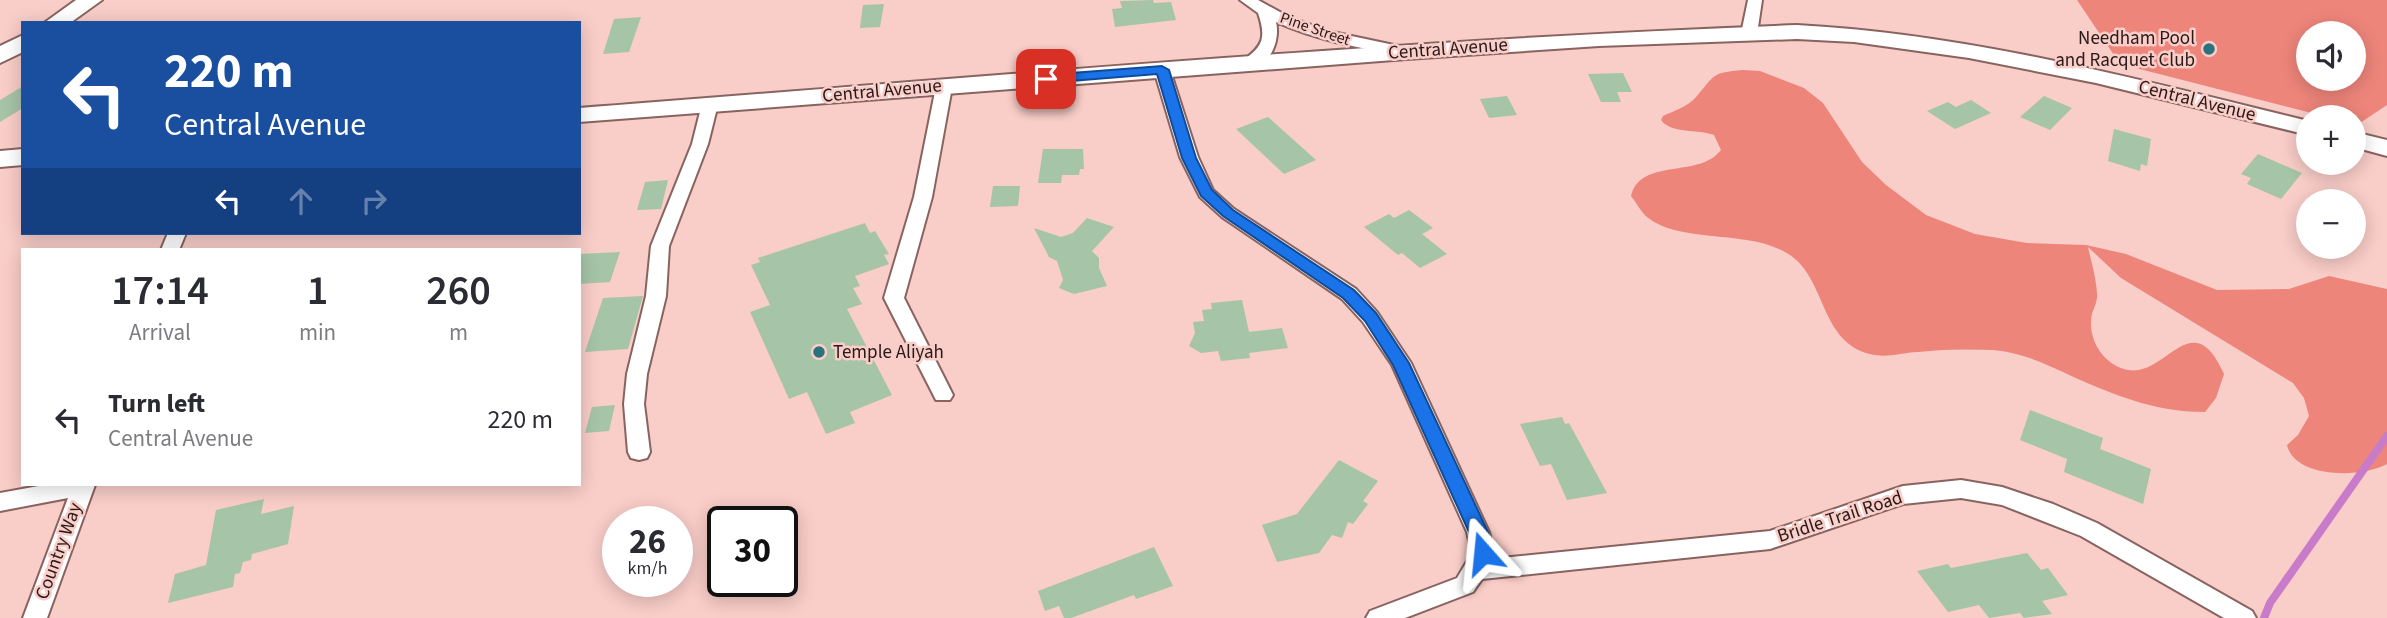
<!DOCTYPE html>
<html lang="en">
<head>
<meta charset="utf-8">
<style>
  :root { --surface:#fff; --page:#f2f2f3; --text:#2b2b33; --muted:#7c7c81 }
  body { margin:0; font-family:"Source Sans 3",sans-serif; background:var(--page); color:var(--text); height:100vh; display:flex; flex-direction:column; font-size:26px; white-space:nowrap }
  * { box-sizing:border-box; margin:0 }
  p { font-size:23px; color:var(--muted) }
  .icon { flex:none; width:38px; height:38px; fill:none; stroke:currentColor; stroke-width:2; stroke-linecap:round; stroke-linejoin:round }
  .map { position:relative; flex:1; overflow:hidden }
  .details { position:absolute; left:21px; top:248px; width:560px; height:238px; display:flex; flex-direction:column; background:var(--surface); border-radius:0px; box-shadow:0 4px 18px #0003 }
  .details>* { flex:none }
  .banner { position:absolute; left:21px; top:21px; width:560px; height:214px; border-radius:0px; box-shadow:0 4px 18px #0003; background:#1a4fa0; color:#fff; overflow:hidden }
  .buttons { position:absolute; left:2296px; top:21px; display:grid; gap:14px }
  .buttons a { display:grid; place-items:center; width:70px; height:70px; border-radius:50%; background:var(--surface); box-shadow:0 4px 18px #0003; font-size:35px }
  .speed { position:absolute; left:602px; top:506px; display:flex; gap:14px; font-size:35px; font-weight:700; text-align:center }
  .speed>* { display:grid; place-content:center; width:91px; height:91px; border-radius:50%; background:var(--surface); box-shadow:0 4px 18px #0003; line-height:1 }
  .speed small { font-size:18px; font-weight:400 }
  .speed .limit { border:4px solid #111; border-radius:10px; background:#fff; color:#111 }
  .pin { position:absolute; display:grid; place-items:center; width:60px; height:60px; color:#fff; margin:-30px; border-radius:14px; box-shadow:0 4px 10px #0006 }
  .me { position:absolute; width:77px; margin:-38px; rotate:342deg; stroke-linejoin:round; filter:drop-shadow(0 0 5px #0008) }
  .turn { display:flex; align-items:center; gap:24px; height:147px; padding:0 28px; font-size:32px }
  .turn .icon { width:91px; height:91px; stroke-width:2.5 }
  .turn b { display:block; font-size:49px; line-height:60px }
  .lanes { display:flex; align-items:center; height:66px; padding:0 28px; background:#0003; justify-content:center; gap:35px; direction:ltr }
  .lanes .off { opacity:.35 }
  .eta { display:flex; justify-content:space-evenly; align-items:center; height:119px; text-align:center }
  .eta b { font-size:42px; font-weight:600; line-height:49px }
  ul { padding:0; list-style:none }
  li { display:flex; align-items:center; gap:21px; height:105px; padding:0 28px }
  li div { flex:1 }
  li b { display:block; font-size:26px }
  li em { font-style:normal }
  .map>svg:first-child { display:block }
  .green { fill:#ee857b; fill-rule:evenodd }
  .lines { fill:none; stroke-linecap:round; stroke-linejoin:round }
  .stream { stroke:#c87bc8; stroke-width:8 }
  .building { fill:#a6c4a8 }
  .street-casing { stroke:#89635f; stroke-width:4 }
  .secondary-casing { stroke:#89635f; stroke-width:4 }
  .street { fill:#fff; fill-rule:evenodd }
  .secondary { fill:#fff; fill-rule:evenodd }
  .route { fill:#1a73e8; stroke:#114b97; stroke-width:2 }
  .poi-dot { fill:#2a737c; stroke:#f9cdc8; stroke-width:2.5 }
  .labels { text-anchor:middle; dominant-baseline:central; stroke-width:5; stroke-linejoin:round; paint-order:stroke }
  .far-street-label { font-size:16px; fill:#291918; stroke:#f9cdc8 }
  .poi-label { font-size:19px; fill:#291918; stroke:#f9cdc8; text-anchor:end }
  .street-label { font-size:19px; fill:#291918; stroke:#f9cdc8 }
</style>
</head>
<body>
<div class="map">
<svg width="2387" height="618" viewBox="0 0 2387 618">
  <rect width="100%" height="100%" fill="#f9cdc8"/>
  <path class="green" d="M2077,0h310v105l-30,20 -3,-1v-7h-27l-207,-53zM2308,33h46v46h-46z
    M1743,70l17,1 44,17 19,15 39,59 24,23 40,30 49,19 52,9 59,2 40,9 91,36 72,-1 40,-13 58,13v175c-25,14 -92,15 -100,-19l11,-10 11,-19 -5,-18 -11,-15 -172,-105 -33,-31c3,14 8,30 9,46 1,8 -3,14 -5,21 -5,23 9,48 32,55 41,13 67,-69 100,5l-8,24 -11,14c-41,0 -75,-11 -113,-27 -33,-14 -63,-32 -99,-35 -24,-1 -51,-1 -75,2 -19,1 -33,7 -52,1 -46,-15 -40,-73 -76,-98 -40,-27 -109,-10 -143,-38 -6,-5 -11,-15 -16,-21 10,-39 68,-17 90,-46l-7,-15c-16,-6 -43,-1 -53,-15l2,-4c11,-5 26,-10 34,-20 19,-22 14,-23 46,-26z"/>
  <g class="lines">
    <path class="stream" d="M2264,618l6,-15 117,-167"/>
  </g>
  <path class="building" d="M1153,0l1,3 17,-1 5,18 -61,7 -3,-18 10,-1 -2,-7z
    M884,4l-4,23 -20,1 3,-23z
    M641,17l-12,35 -26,2 11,-35z
    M1623,73l9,19h-15l4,10h-20l-13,-28z
    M23,86v22l-23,14v-22z
    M1507,96l10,19 -28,3 -9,-19z
    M2044,96l28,12 -22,22 -30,-13z
    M1971,100l20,13 -36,16 -28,-18 21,-9 8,5z
    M1268,117l48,43 -32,14 -48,-45z
    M2114,129l37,10 -4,27 -6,-2 -1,7 -32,-10z
    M1043,149h40l1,20h-4l-1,6h-17l-1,8h-23z
    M2258,154l44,19 -21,26 -34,-15 4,-6 -10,-4z
    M668,180l-7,29 -24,1 8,-28z
    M993,186h27l-2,20 -28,1z
    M1409,210l24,18 -11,6 25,20 -27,14 -18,-15 -4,2 -34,-28 25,-13 5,4z
    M1087,218l27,9 -22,24 7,7v10l8,18 -33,8 -15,-6 4,-8 -6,-19 -8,-4 -15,-29 27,9 12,-4z
    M865,223l5,10 5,-2 14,23 -5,1 5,9 -34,12 5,10 -7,2 9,16 -15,5 45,86 -42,17 5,11 -29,11 -19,-42 -18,7 -39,-87 20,-7 -19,-40 9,-3 -2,-4z
    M620,252l-10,30 -31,2v-30z
    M643,296l-15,53 -43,3 18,-54z
    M1242,300l7,32 33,-4 6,20 -39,5 1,5 -29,3 -3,-10 -17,2 -12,-7 6,-13 -2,-11 11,-1 -2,-11 10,-1 -1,-6z
    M615,405l-6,26 -24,2 7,-26z
    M2030,410l73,28 -3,11 51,20 -8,35 -79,-32 3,-13 -47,-19z
    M1562,417l3,7 4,-1 38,70 -40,7 -16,-36 -11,2 -20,-42z
    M1339,460l39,21 -15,20 5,3 -15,20 -5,-2 -6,16 -10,-3 -13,18 -42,9 -15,-37 35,-11z
    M264,499l-3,15 33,-8 -6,38 -36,10 -1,6 -8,2 -3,11 -5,1 -2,13 -65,16 7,-29 31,-9 10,-55z
    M1154,547l19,39 -37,13 -2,-4 -63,23h-7l-5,-12 -14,5 -7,-20z
    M2027,553l14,17 7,-2 20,27 -26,6 10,13 -28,4 -4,-5 -31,5 -10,-13 -31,7 -31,-41 31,-7 3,4z"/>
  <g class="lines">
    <defs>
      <path id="street" d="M1240,0h18l31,17 39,14 80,17 3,3 -8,5c-43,-8 -87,-16 -127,-34 5,19 -8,52 -34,45v-6c22,-15 24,-24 16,-48z
        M1748,0h14l-5,34 -8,5 -8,-5z
        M1162,65l8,5 28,87 15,33 21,19 122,80 21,23 34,51 78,169 5,21 -2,6 278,-28 133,-45 58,-6 41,7 51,17 44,19 155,88 4,7h-32l-143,-82 -79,-31 -41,-7 -58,6 -133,45 -288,30 -9,13 -68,26h-39l4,-7 87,-33 15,-25 -5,-21 -75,-167 -29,-43 -21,-23 -120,-82 -22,-20 -20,-40 -26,-87z
        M944,82l8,5 -20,110 -28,101 49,97 -3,5h-14l-52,-102 30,-101 22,-110z
        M710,99l8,5 -10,40 -39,102 -3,50 -19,78 -3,30 6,48 -3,6 -8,2 -8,-2 -3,-6 -4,-48 3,-30 19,-78 5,-50 41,-102 10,-40z
        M168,233h18l-7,17h-18z
        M44,485h51l-48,133h-24l45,-120 -68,13v-18z"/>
      <path id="secondary" d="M76,0h26l-32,23h-26z
        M1797,25c174,9 343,55 511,96v14l-212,-52 -127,-25 -115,-16 -57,-3 -198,7 -192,13 -828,63v-14c406,-31 811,-68 1218,-83z
        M23,35v17l-23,11v-17z
        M2354,132l33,8v16l-33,-9z
        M23,149v16l-23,2v-16z"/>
    </defs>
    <use href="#street" class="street-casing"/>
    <use href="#secondary" class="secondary-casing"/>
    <use href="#street" class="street"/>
    <use href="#secondary" class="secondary"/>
  </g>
  <path class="route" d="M1162,66l7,4 27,88 16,32 21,20 121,80 22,23 33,50 79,169 5,21 -3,6h-13l-8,-27 -76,-167 -28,-44 -22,-23 -120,-82 -22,-20 -19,-38 -25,-84 -111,9 -6,-4 6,-4z"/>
  <g class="poi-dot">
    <circle cx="2209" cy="49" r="7"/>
    <circle cx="819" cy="352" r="7"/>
  </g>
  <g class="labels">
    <g class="far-street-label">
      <text transform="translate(1315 29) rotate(19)">Pine Street</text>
    </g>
    <g class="poi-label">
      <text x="2195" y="38">Needham Pool<tspan x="2195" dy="22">and Racquet Club</tspan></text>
      <text x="833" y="352" text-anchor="start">Temple Aliyah</text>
    </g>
    <g class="street-label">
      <text transform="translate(1448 49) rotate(-4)">Central Avenue</text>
      <text transform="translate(882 91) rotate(-5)">Central Avenue</text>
      <text transform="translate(2197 101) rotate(14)">Central Avenue</text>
      <text transform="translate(1840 517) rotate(-18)">Bridle Trail Road</text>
      <text transform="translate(59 551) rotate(-70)">Country Way</text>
    </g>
  </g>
</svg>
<div class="buttons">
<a><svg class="icon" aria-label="sound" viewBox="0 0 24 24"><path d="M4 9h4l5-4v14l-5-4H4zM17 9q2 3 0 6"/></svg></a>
<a>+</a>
<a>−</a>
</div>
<div class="speed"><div>26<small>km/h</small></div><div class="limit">30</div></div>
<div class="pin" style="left:1046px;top:79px;background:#d93025"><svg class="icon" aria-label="arrive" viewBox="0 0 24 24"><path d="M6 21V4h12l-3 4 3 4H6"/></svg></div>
<svg class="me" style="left:1483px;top:553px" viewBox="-20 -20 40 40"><path d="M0-17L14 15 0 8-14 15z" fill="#1a73e8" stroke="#fff" stroke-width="4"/></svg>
<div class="banner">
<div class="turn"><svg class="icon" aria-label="left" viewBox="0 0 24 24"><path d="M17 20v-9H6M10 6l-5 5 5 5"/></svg><div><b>220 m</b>Central Avenue</div></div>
<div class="lanes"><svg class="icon" aria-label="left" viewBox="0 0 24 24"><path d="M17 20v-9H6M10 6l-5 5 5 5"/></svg><svg class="icon off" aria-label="ahead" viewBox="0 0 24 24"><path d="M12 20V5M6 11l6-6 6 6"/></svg><svg class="icon off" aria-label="right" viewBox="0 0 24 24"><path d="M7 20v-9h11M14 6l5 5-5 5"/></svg></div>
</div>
<section class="details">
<div class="eta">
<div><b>17:14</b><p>Arrival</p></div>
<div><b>1</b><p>min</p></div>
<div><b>260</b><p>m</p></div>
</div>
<ul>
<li><svg class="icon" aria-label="left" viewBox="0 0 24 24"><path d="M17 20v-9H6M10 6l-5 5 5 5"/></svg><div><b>Turn left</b><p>Central Avenue</p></div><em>220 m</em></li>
</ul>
</section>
</div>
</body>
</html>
